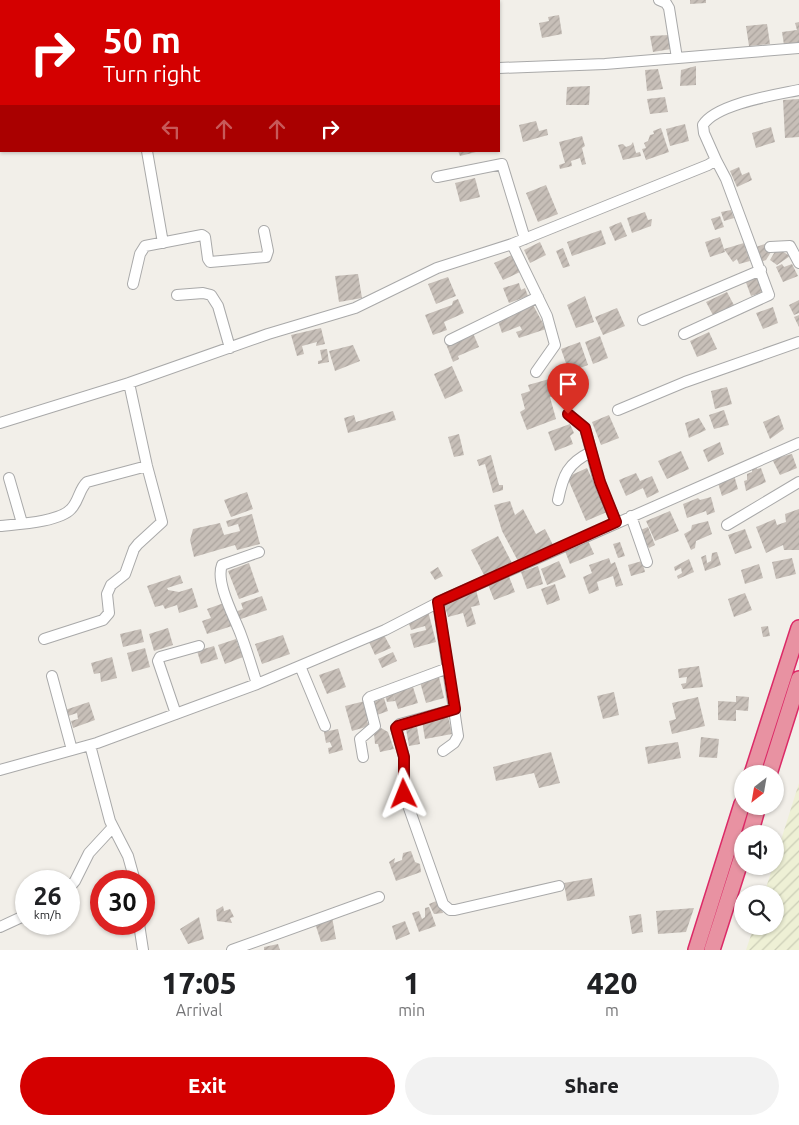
<!DOCTYPE html>
<html lang="en">
<head>
<meta charset="utf-8">
<style>
  :root { --surface:#fff; --page:#f2f2f2; --text:#202124; --muted:#757577; --accent:#d40000 }
  body { margin:0; font-family:Ubuntu,sans-serif; background:var(--page); color:var(--text); height:100vh; display:flex; flex-direction:column; font-size:19px; white-space:nowrap }
  * { box-sizing:border-box; margin:0 }
  p { font-size:16px; color:var(--muted) }
  .icon { flex:none; width:28px; height:28px; fill:none; stroke:currentColor; stroke-width:2; stroke-linecap:round; stroke-linejoin:round }
  .map { position:relative; height:950px; overflow:hidden }
  .panel { display:flex; flex-direction:column; background:var(--surface); flex:1 }
  .panel>* { flex:none }
  .banner { position:absolute; left:0px; top:0px; width:500px; height:152px; box-shadow:0 1px 4px #0004; background:#d40000; color:#fff; overflow:hidden }
  .needle { width:32px; rotate:211deg }
  .controls { position:absolute; left:734px; top:765px; display:grid; gap:10px }
  .controls a { display:grid; place-items:center; width:50px; height:50px; border-radius:50%; background:var(--surface); box-shadow:0 1px 4px #0004; font-size:25px }
  .speed { position:absolute; left:15px; top:870px; display:flex; gap:10px; font-size:25px; font-weight:700; text-align:center }
  .speed>* { display:grid; place-content:center; width:65px; height:65px; border-radius:50%; background:var(--surface); box-shadow:0 1px 4px #0004; line-height:1 }
  .speed small { font-size:12px; font-weight:400 }
  .speed .limit { border:8px solid #d22; background:#fff; color:#111 }
  .pin { position:absolute; display:grid; place-items:center; width:42px; height:42px; color:#fff; margin:-51px -21px; border-radius:50% 50% 50% 0; rotate:-45deg; box-shadow:0 0 5px #0007 }
  .pin .icon { rotate:45deg }
  .me { position:absolute; width:55px; margin:-28px; rotate:358deg; stroke-linejoin:round; filter:drop-shadow(0 0 4px #0008) }
  .turn { display:flex; align-items:center; gap:18px; height:105px; padding:0 20px; font-size:22px }
  .turn .icon { width:65px; height:65px; stroke-width:2.5 }
  .turn b { display:block; font-size:35px; line-height:42px }
  .lanes { display:flex; align-items:center; height:48px; padding:0 20px; background:#0003; justify-content:center; gap:25px; direction:ltr }
  .lanes .off { opacity:.35 }
  .eta { display:flex; justify-content:space-evenly; align-items:center; height:85px; text-align:center }
  .eta b { font-size:30px; font-weight:800; line-height:35px }
  .button { display:flex; gap:10px; margin-top:auto; padding:10px 20px }
  .button a { flex:1; height:58px; border-radius:30px; background:var(--accent); color:#fff; font-size:20px; font-weight:800; line-height:58px; text-align:center }
  .button a+a { background:var(--page); color:var(--text) }
  .map>svg:first-child { display:block }
  .farmland { fill:url(#farmland-furrows) }
  .building { fill:url(#building-hatch) }
  .lines { fill:none; stroke-linecap:round; stroke-linejoin:round }
  .minor-casing { stroke:#a9a9a9; stroke-width:12 }
  .highway-casing { stroke:#dc2a67; stroke-width:18 }
  .minor { stroke:#fff; stroke-width:10 }
  .highway { stroke:#e892a2; stroke-width:15 }
  .route-casing { stroke:#8a0000; stroke-width:12 }
  .route { stroke:#d40000; stroke-width:9 }
</style>
</head>
<body>
<div class="map">
<svg width="799" height="950" viewBox="0 0 799 950">
  <defs>
    <pattern id="farmland-furrows" width="10" height="10" patternUnits="userSpaceOnUse" patternTransform="scale(1.25)"><rect width="10" height="10" fill="#eef0d5"/><path d="M-1 1l2-2M0 10L10 0M9 11l2-2" fill="none" stroke="#ccceb7"/></pattern>
    <pattern id="building-hatch" width="6" height="6" patternUnits="userSpaceOnUse" patternTransform="scale(1.25)"><rect width="6" height="6" fill="#c7bfb8"/><path d="M-1 1l2-2M0 6l6-6M5 7l2-2" fill="none" stroke="#aba49e"/></pattern>
  </defs>
  <rect width="100%" height="100%" fill="#f2efe9"/>
  <path class="farmland" d="M799,783v167h-53l8,-24h21v-32h-11l9,-28h2v-7z"/>
  <path class="building" d="M690,0h16v3l-16,1z
    M559,15l3,19 -20,4 -3,-15 10,-2 -1,-4z
    M799,22v21l-15,2 -2,-13 15,-2 -2,-7z
    M767,24l3,20 -21,2 -3,-20z
    M669,35l2,14 -18,3 -3,-16z
    M696,66v19l-16,1 1,-16z
    M658,69l5,20 -16,2 -2,-21z
    M590,86l-1,19h-23l1,-18z
    M665,97l3,15 -18,2 -3,-15z
    M799,99v38l-14,1 -2,-38z
    M536,121l3,10 8,-2 1,6 -25,7 -4,-17z
    M685,124l4,17 -19,5 -4,-17z
    M771,127l4,15 -19,6 -4,-15z
    M661,128l8,24 -23,8 -4,-11 4,-1 -2,-5 4,-2 2,-6 4,-1 -1,-3z
    M582,136l3,10 -3,2 4,16 -4,1 -2,-7 -9,3 1,5 -12,3 -1,-4 6,-2 -6,-21z
    M633,142l3,11 4,-1 1,4 -18,4 -5,-15 5,-1 3,3 5,-2z
    M458,151h18v1l-16,4z
    M739,167l3,8 7,-3 3,8 -15,7 -7,-16z
    M475,178l5,19 -20,5 -5,-19z
    M546,185l12,29 -20,8 -12,-29z
    M731,210l3,8 -10,3 -3,-9z
    M645,212l3,8 4,-1 -1,7 -19,7 -5,-15z
    M720,216l4,11 -9,3 -4,-11z
    M621,222l6,14 -12,5 -6,-14z
    M601,230l5,14 -34,12 -5,-14z
    M720,237l5,15 -15,5 -5,-15z
    M540,242l6,13 -16,8 -6,-13z
    M744,243l6,18 -11,3 -2,-5 -4,3 -9,-13z
    M768,243l3,9 -5,8 -5,2 -5,-15z
    M563,248l7,18 -7,2 -7,-17z
    M777,248l13,8 -13,9 -7,-5z
    M512,255l8,17 -17,8 -9,-17z
    M782,264l2,3 8,-3 6,12 -15,6 -7,-15z
    M358,274l4,24 -23,4 -4,-26z
    M762,275l5,16 -16,5 -6,-16z
    M448,277l8,19 -20,8 -8,-20z
    M519,283l2,7 4,-2 3,8 -19,7 -6,-15z
    M727,292l8,15 -21,10 -8,-15z
    M585,296l9,26 -18,6 -9,-23z
    M458,299l6,14 -20,9 3,8 -14,5 -8,-20 27,-10 1,-4z
    M799,300v13l-5,2 -5,-10z
    M532,303l14,26 -27,9 -3,-6 6,-2 -2,-4 -18,7 -4,-12z
    M773,307l5,16 -15,6 -7,-16z
    M617,308l8,18 -22,9 -8,-18z
    M799,315v12l-5,-10z
    M321,328l4,16 -9,2 1,-4 -15,4 2,8 -7,2 -6,-21z
    M709,332l8,17 -20,8 -7,-16z
    M473,333l6,14 -21,9 1,3 -6,3 -7,-18z
    M600,336l8,22 -15,6 -8,-22z
    M580,342l8,23 -19,7 -8,-23z
    M353,345l7,16 -25,10 -6,-20z
    M327,349l2,13 -11,2v-3l4,-1 -2,-10z
    M452,366l11,25 -18,8 -11,-25z
    M553,378l4,18 -7,1 6,22 -29,11 -7,-18 5,-3 -4,-15 9,-3 -2,-6z
    M727,387l5,17 -17,5 -4,-18z
    M724,410l5,15 -15,4 -5,-14z
    M393,411l3,9 -48,13 -4,-15 10,-3 2,7z
    M609,415l10,23 -18,7 -9,-23z
    M779,415l5,14 -14,10 -7,-17z
    M699,418l7,12 -17,8 -4,-15z
    M570,424l4,9 -4,3 3,8 -18,7 -7,-19z
    M459,434l5,21 -10,2 -6,-20z
    M720,442l4,12 -16,8 -5,-12z
    M681,451l8,18 -22,10 -9,-18z
    M792,454l5,14 -17,7 -8,-16z
    M491,455l8,30h4v5l-10,3 -8,-29 -6,2 -2,-6z
    M757,464v5l4,-1 5,14 -20,9 -2,-10 3,-1v-6l5,-2 1,-7z
    M587,468l20,44 -21,9 -19,-44z
    M636,473l4,8 12,-5 7,16 -12,6 -4,-10 -17,8 -7,-16z
    M734,475l4,14 -16,7 -4,-13z
    M247,492l6,17 -22,8 -7,-17z
    M711,497l4,15 -8,3 -1,-4 -19,7 -4,-14 15,-6 2,2z
    M510,501l5,14 8,-6 13,25 9,-5 8,16 -34,18 -17,-32 -8,-26z
    M799,509v41h-15l-1,-5 -17,8 -10,-26 19,-8 2,6 9,-3 -1,-8z
    M670,511l9,20 -24,10 -9,-20z
    M252,514l8,30 -23,6 -2,-5 -41,12 -4,-17 3,-11 27,-6 4,12 16,-4 -2,-7 -10,3 -2,-6z
    M708,521l4,13 -16,7 -1,7 -4,2 -7,-16 7,-4 1,-5z
    M648,527l7,18 -6,3 -11,-17z
    M745,529l7,19 -17,6 -7,-19z
    M498,536l14,27 -27,14 -14,-27z
    M586,536l8,18 -24,10 -7,-18z
    M620,542l5,14 -7,2 -5,-14z
    M717,552l4,13 -16,6 -4,-14 5,-2 1,8 4,-2 1,-8z
    M609,558l2,6 4,-2 8,23 -7,2 -3,-11 -16,6 2,8 -10,4 -6,-17 9,-4 -3,-8z
    M792,558l4,16 -20,5 -4,-17z
    M689,559l5,13 -16,7 -1,-3 5,-3 -1,-5 -6,3 -1,-4z
    M559,561l7,16 -19,8 -6,-16z
    M642,561l3,11 -14,4 -3,-11z
    M249,563l10,29 -20,7 -11,-28z
    M759,564l4,14 -18,6 -4,-14z
    M538,566l5,18 -16,5 -6,-17z
    M438,567l5,9 -8,4 -5,-8z
    M508,574l7,18 -21,8 -7,-18z
    M180,575l3,8 -16,5 1,2 11,2 13,-4 6,19 -19,6 -2,-8 -12,4 -2,-4 -8,2 -8,-21z
    M555,584l5,16 -13,5 -6,-16z
    M476,590l4,15 -9,2 5,17 -9,3 -4,-14 -15,4 -5,-17z
    M745,593l7,17 -18,7 -6,-18z
    M262,596l5,14 -29,10 -3,-8 8,-3 -2,-6z
    M224,603l8,23 -25,8 -5,-13 9,-3 -4,-9z
    M428,611l8,31 -22,6 -4,-14 16,-4 -1,-4 -14,4 -4,-13z
    M768,626l2,10 -7,1 -2,-10z
    M168,628l5,17 -19,6 -5,-17z
    M141,629l3,13 -21,5 -3,-13z
    M283,635l7,19 -28,10 -7,-20z
    M384,635l7,13 -16,7 -6,-13z
    M236,639l7,18 -18,7 -7,-19z
    M214,646l4,13 -17,5 -4,-13z
    M145,648l5,19 -18,5 -5,-19z
    M393,652l4,9 -15,7 -4,-9z
    M112,657l5,21 -16,4 -1,-9 -6,1 -3,-11z
    M699,666l4,21 -20,2 -2,-5 5,-1 1,-6 -8,1 -1,-9z
    M339,668l7,19 -19,7 -8,-19z
    M439,677l5,21 -18,5 -6,-21z
    M413,687l5,16 -20,6 -5,-15 2,7 -8,1 -2,-7z
    M614,692l5,23 -16,4 -6,-23z
    M736,696l13,1 -1,14 -12,-1v11l-18,-1v-19l18,1z
    M698,697l7,29 -33,8 -3,-13 7,-2 -4,-16z
    M384,698l4,13 -11,4 -4,-13z
    M365,701l5,19 -3,1 2,5 -17,5 -7,-25z
    M89,702l6,18 -22,8 -2,-7 7,-2 -1,-6 -9,3 -3,-6z
    M448,716l4,18 -27,5 -3,-18z
    M417,727l3,17 -11,2 -3,-17z
    M381,728l7,4 6,17 -14,3 -2,-8h-3l-1,-11z
    M338,729l5,21 -14,4 -1,-6 4,-1 -2,-5 -4,1 -2,-11z
    M701,737l18,2 -2,19 -18,-1z
    M678,742l3,16 -33,6 -3,-17z
    M551,752l9,31 -21,5 -5,-15 -38,8 -3,-14z
    M411,851l4,11 5,2 1,8 -25,9 -7,-19 6,-4 -1,5 8,-3 1,-7z
    M592,878l3,18 -28,5 -3,-18z
    M439,900l4,13 -9,1 -5,-10z
    M223,906l1,5 6,-2 4,8 -4,1 2,5 -15,-2 -1,-11z
    M429,907l7,19 -17,6 -7,-19 7,-2 3,8 3,-2v-9z
    M694,908l-8,24 -28,2 -2,-23z
    M641,914l2,18 -11,2 -3,-18z
    M199,917l5,22 -16,5 -8,-15z
    M332,917l4,22 -15,3 -6,-19z
    M405,921l5,13 -14,6 -4,-14z
    M278,944l2,6h-16v-3z"/>
  <g class="lines">
    <defs>
      <path id="minor" d="M434,0v1
        M659,0l7,3 3,5 8,50
        M499,68l106,-4 194,-16
        M0,133h1
        M147,151l16,92
        M437,177l65,-13 23,75
        M512,244l35,72 8,29 -19,27
        M770,247l20,-1 9,17
        M133,284l7,-30 5,-8 57,-11 3,2 3,22 2,3 56,-5 2,-6 -4,-20
        M177,295l26,-2 8,2 7,11 12,42
        M643,320l118,-50
        M684,334l85,-39 -43,-116 -10,-19
        M450,340l88,-43
        M618,410l67,-28 114,-40
        M568,414l17,14 14,54 17,40
        M0,423l129,-40 139,-49 87,-26 82,-40 75,-24 196,-79 8,-5 -12,-27 -1,-8c13,-21 72,-30 96,-35
        M9,478l13,45
        M558,500c5,-25 10,-37 33,-48
        M631,516l16,46
        M727,525l72,-43
        M0,526c18,-2 59,-4 71,-17 8,-8 8,-20 16,-27l60,-16
        M438,603l20,133 -4,7 -11,8
        M44,639l59,-19 6,-7 -2,-19 4,-9 14,-11 9,-25 4,-5 24,-22 -15,-56 -18,-83
        M300,666l25,60
        M52,676l20,74
        M257,684c-5,-16 -10,-33 -16,-49 -6,-17 -26,-52 -19,-70l37,-13
        M455,709l-55,15 -4,4 8,29v37l39,110 7,6h5l104,-24
        M176,714l-18,-53 2,-4 39,-11
        M90,745l20,76 18,35 7,25
        M363,757l-3,-18 15,-13 -7,-27 2,-2 78,-29
        M0,770l97,-27 160,-59 128,-54 62,-32 352,-155
        M69,888l6,-7 14,-28 24,-26
        M139,924l4,26
        M0,927l26,-12
        M232,950l147,-53"/>
      <path id="highway" d="M752,774l47,-146
        M769,774l30,-95
        M750,834l8,-28
        M696,950l46,-146
        M712,950l30,-94"/>
    </defs>
    <use href="#minor" class="minor-casing"/>
    <use href="#highway" class="highway-casing"/>
    <use href="#minor" class="minor"/>
    <use href="#highway" class="highway"/>
  </g>
  <g class="lines">
    <defs>
      <path id="route" d="M404,794v-37l-8,-29 2,-2 57,-17 -17,-107 178,-80 -16,-40 -15,-54 -17,-14"/>
    </defs>
    <use href="#route" class="route-casing"/>
    <use href="#route" class="route"/>
  </g>
</svg>
<div class="controls">
<a><svg class="needle" viewBox="-14 -14 28 28"><path d="M0-13l5 13h-10z" fill="#e53935"/><path d="M0 13l5-13h-10z" fill="#757577"/></svg></a>
<a><svg class="icon" aria-label="sound" viewBox="0 0 24 24"><path d="M4 9h4l5-4v14l-5-4H4zM17 9q2 3 0 6"/></svg></a>
<a><svg class="icon" aria-label="search" viewBox="0 0 24 24"><circle cx="10" cy="10" r="6"/><path d="M15 15l6 6"/></svg></a>
</div>
<div class="speed"><div>26<small>km/h</small></div><div class="limit">30</div></div>
<div class="pin" style="left:568px;top:414px;background:#d93025"><svg class="icon" aria-label="arrive" viewBox="0 0 24 24"><path d="M6 21V4h12l-3 4 3 4H6"/></svg></div>
<svg class="me" style="left:404px;top:794px" viewBox="-20 -20 40 40"><path d="M0-17L14 15 0 8-14 15z" fill="#d40000" stroke="#fff" stroke-width="4"/></svg>
<div class="banner">
<div class="turn"><svg class="icon" aria-label="right" viewBox="0 0 24 24"><path d="M7 20v-9h11M14 6l5 5-5 5"/></svg><div><b>50 m</b>Turn right</div></div>
<div class="lanes"><svg class="icon off" aria-label="left" viewBox="0 0 24 24"><path d="M17 20v-9H6M10 6l-5 5 5 5"/></svg><svg class="icon off" aria-label="ahead" viewBox="0 0 24 24"><path d="M12 20V5M6 11l6-6 6 6"/></svg><svg class="icon off" aria-label="ahead" viewBox="0 0 24 24"><path d="M12 20V5M6 11l6-6 6 6"/></svg><svg class="icon" aria-label="right" viewBox="0 0 24 24"><path d="M7 20v-9h11M14 6l5 5-5 5"/></svg></div>
</div>
</div>
<section class="panel">
<div class="eta">
<div><b>17:05</b><p>Arrival</p></div>
<div><b>1</b><p>min</p></div>
<div><b>420</b><p>m</p></div>
</div>
<div class="button"><a>Exit</a><a>Share</a></div>
</section>
</body>
</html>
